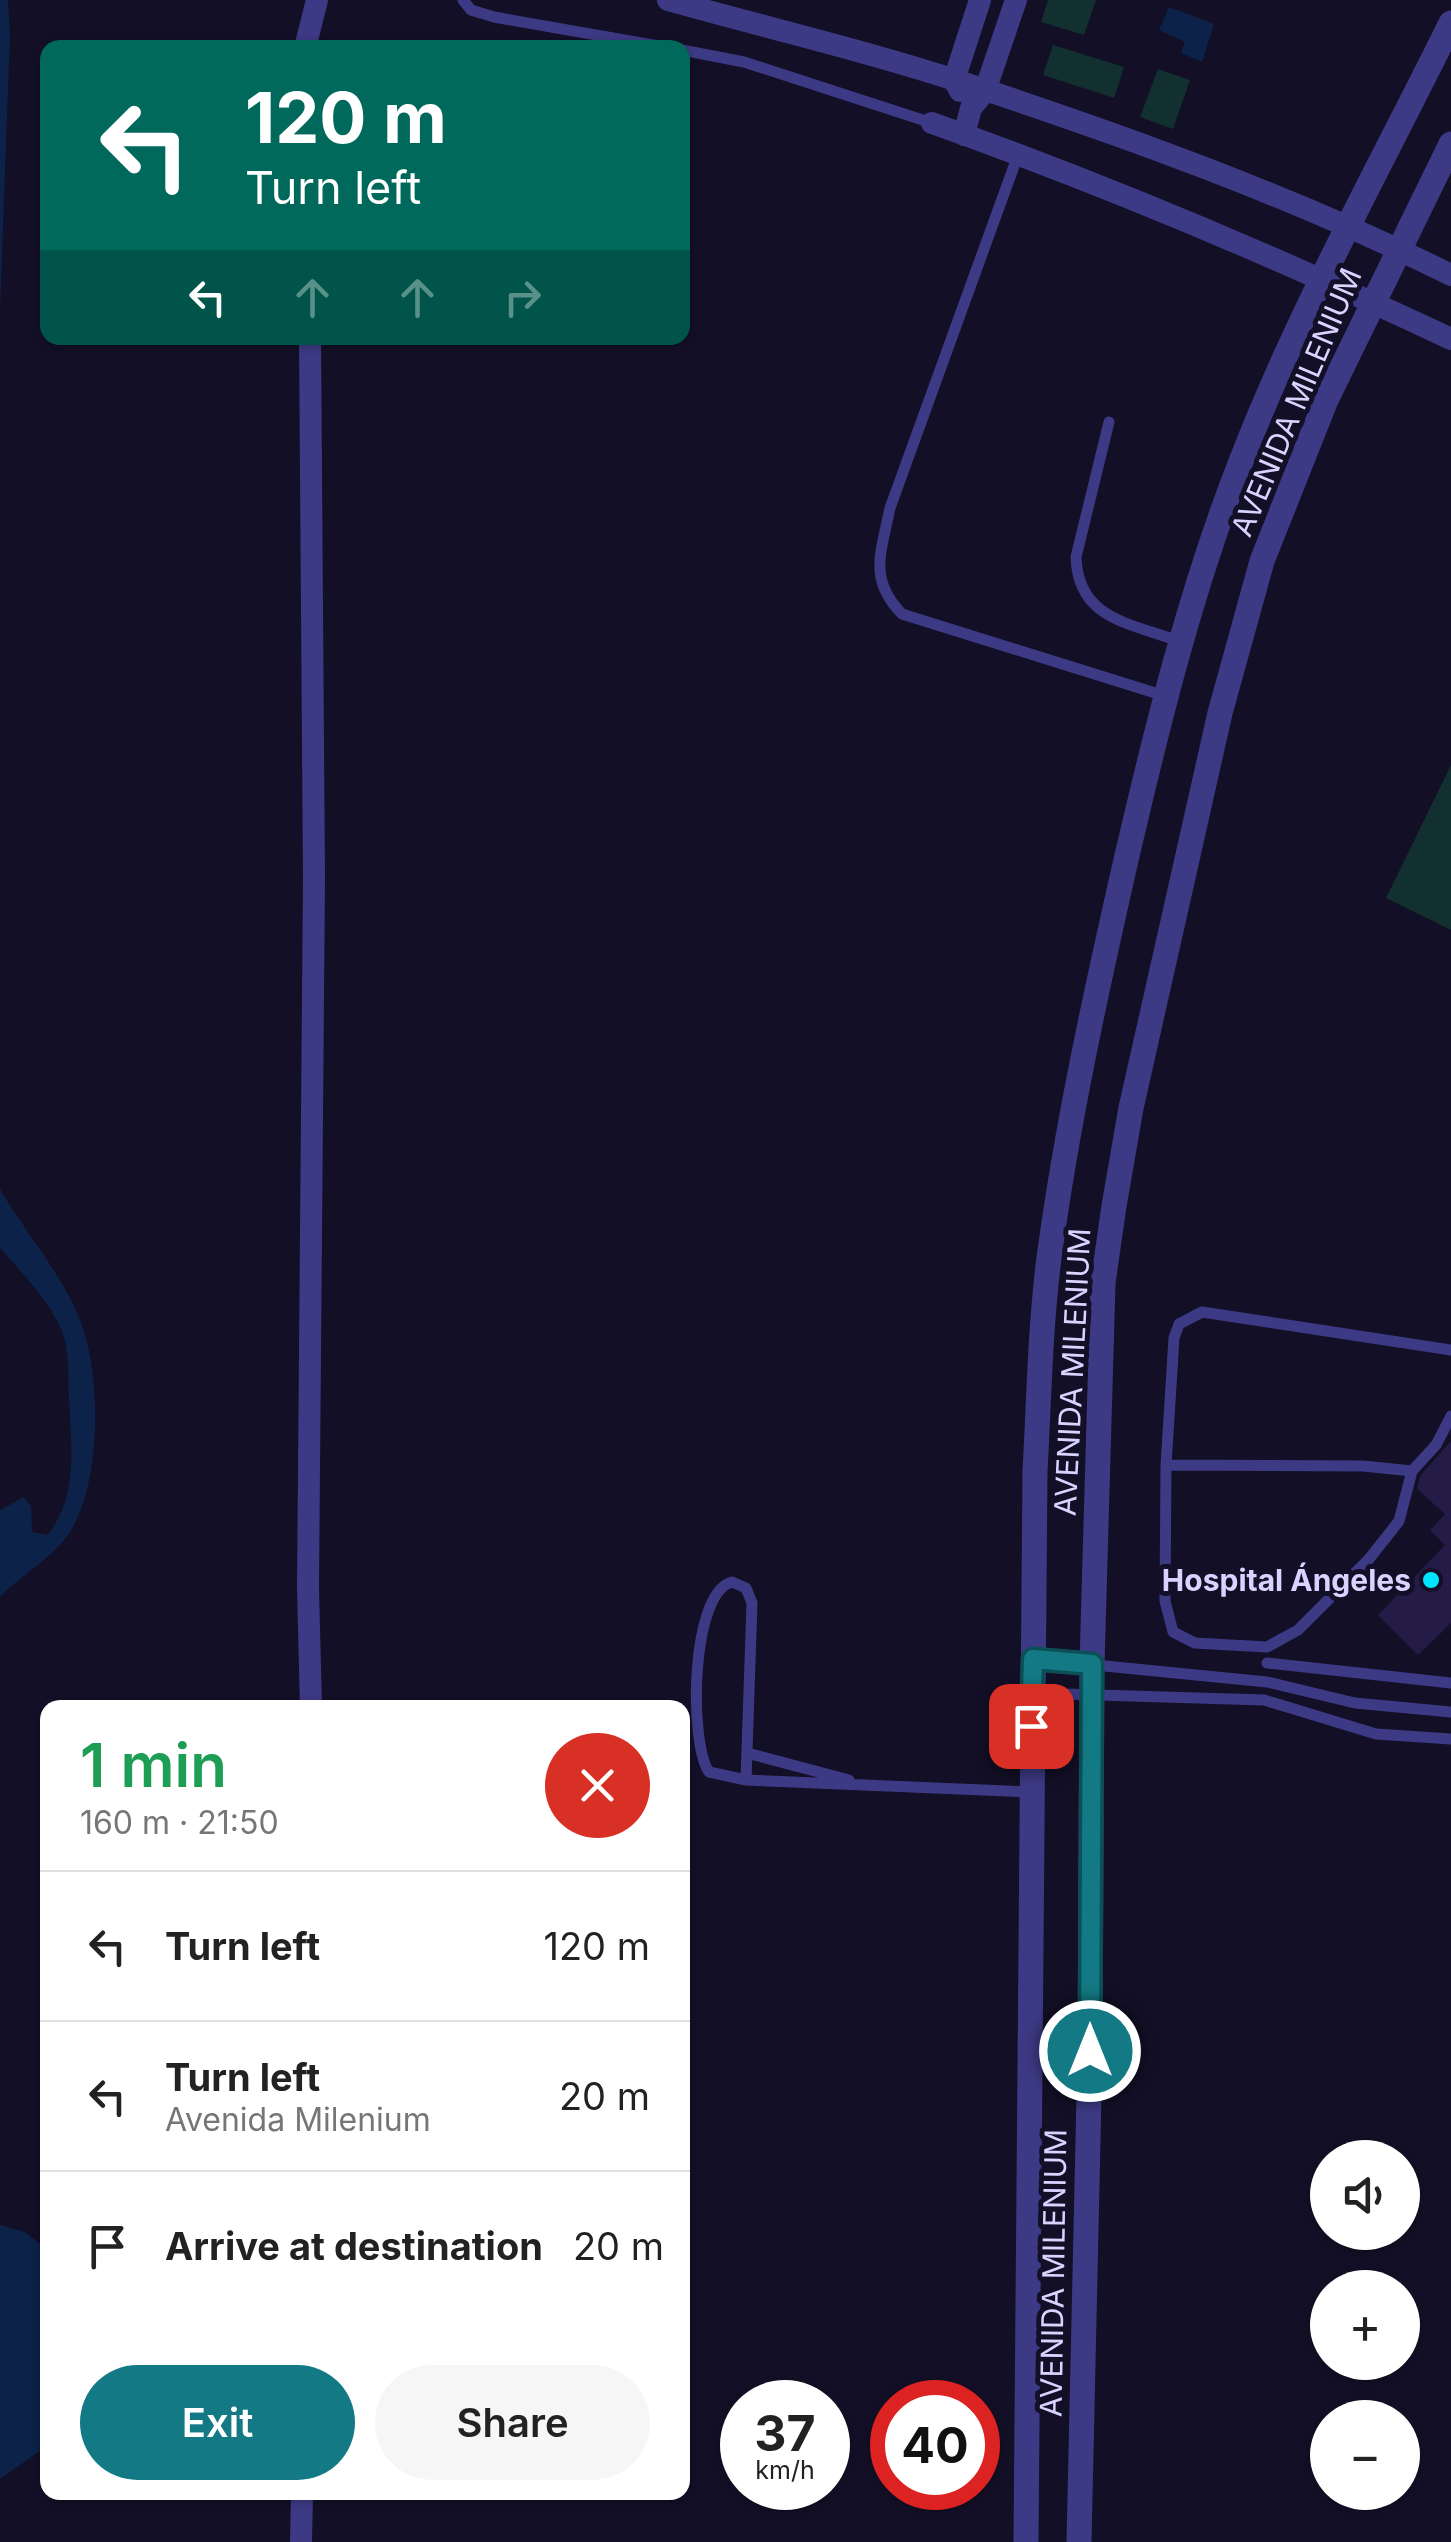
<!DOCTYPE html>
<html lang="en">
<head>
<meta charset="utf-8">
<style>
  :root { --surface:#fff; --page:#f6f6f6; --text:#222; --muted:#767676; --line:#e0e0e0; --accent:#137a85 }
  body { margin:0; font-family:Inter,sans-serif; background:var(--page); color:var(--text); height:100vh; display:flex; flex-direction:column; font-size:38px; white-space:nowrap }
  * { box-sizing:border-box; margin:0 }
  p { font-size:32px; color:var(--muted) }
  .icon { flex:none; width:55px; height:55px; fill:none; stroke:currentColor; stroke-width:2; stroke-linecap:round; stroke-linejoin:round }
  .map { position:relative; flex:1; overflow:hidden }
  .panel { position:absolute; left:40px; top:1700px; width:650px; height:800px; display:flex; flex-direction:column; background:var(--surface); border-radius:20px; box-shadow:0 2px 8px #0004 }
  .panel>* { flex:none }
  .guide { position:absolute; left:40px; top:40px; width:650px; height:305px; border-radius:20px; box-shadow:0 2px 8px #0004; background:#00695c; color:#fff; overflow:hidden }
  .tools { position:absolute; left:1310px; top:2140px; display:grid; gap:20px }
  .tools a { display:grid; place-items:center; width:110px; height:110px; border-radius:50%; background:var(--surface); box-shadow:0 2px 8px #0004; font-size:50px }
  .speed { position:absolute; left:720px; top:2380px; display:flex; gap:20px; font-size:50px; font-weight:700; text-align:center }
  .speed>* { display:grid; place-content:center; width:130px; height:130px; border-radius:50%; background:var(--surface); box-shadow:0 2px 8px #0004; line-height:1 }
  .speed small { font-size:25px; font-weight:400 }
  .speed .limit { border:15px solid #d22; background:#fff; color:#111 }
  .pin { position:absolute; display:grid; place-items:center; width:85px; height:85px; color:#fff; margin:-42px; border-radius:20px; box-shadow:0 5px 15px #0006 }
  .me { position:absolute; width:110px; margin:-55px; rotate:0deg; stroke-linejoin:round; filter:drop-shadow(0 0 8px #0008) }
  .turn { display:flex; align-items:center; gap:35px; height:210px; padding:0 40px; font-size:45px }
  .turn .icon { width:130px; height:130px; stroke-width:2.5 }
  .turn b { display:block; font-size:70px; line-height:85px }
  .lanes { display:flex; align-items:center; height:95px; padding:0 40px; background:#0003; justify-content:center; gap:50px; direction:ltr }
  .lanes .off { opacity:.35 }
  .round { display:grid; place-items:center; flex:none; width:105px; height:105px; border-radius:52px; background:var(--page) }
  .headline { display:flex; align-items:center; justify-content:space-between; height:170px; padding:0 40px }
  h1 { font-size:60px; font-weight:600; line-height:75px; color:#1e9e55 }
  .primary-button { display:flex; gap:20px; margin-top:auto; padding:20px 40px }
  .primary-button a { flex:1; height:115px; border-radius:60px; background:var(--accent); color:#fff; font-size:40px; font-weight:600; line-height:115px; text-align:center }
  .primary-button a+a { background:var(--page); color:var(--text) }
  ul { padding:0; list-style:none }
  li { display:flex; align-items:center; gap:30px; height:150px; padding:0 40px; border-top:2px solid var(--line) }
  li div { flex:1 }
  li b { display:block; font-size:38px }
  li em { font-style:normal }
  .map>svg:first-child { display:block }
  .green { fill:#12302f }
  .water { fill:#0c2248 }
  .building { fill:#241b47 }
  .lines { fill:none; stroke-linecap:round; stroke-linejoin:round }
  .service { stroke:#3d3a85; stroke-width:11 }
  .minor { stroke:#3d3a85; stroke-width:22 }
  .tertiary { stroke:#3d3a85; stroke-width:25 }
  .route-casing { stroke:#0c4f56; stroke-width:25 }
  .route { stroke:#137a85; stroke-width:18 }
  .poi-dot { fill:#00e5ff; stroke:#130f26; stroke-width:4 }
  .labels { text-anchor:middle; dominant-baseline:central; stroke-width:10; stroke-linejoin:round; paint-order:stroke }
  .street-label { font-size:30px; fill:#d9d4ff; stroke:#130f26 }
  .poi-label { font-size:30px; font-weight:bold; fill:#d9d4ff; stroke:#130f26; text-anchor:end }
</style>
</head>
<body>
<div class="map">
<svg width="1451" height="2542" viewBox="0 0 1451 2542">
  <rect width="100%" height="100%" fill="#130f26"/>
  <path class="green" d="M1048,0h48l-12,35 -43,-13z
    M1053,45l71,22 -10,31 -71,-23z
    M1158,69l32,11 -17,49 -33,-12z
    M1451,765v165l-65,-32z"/>
  <path class="water" d="M0,0h8l2,35 -10,275z
    M1169,7l45,17 -12,38 -21,-9 4,-11 -26,-12z
    M0,1189c25,43 62,85 80,131 22,55 22,165 -12,215 -18,25 -47,40 -68,62v-87l24,-13 7,9 1,26 15,3c32,-37 24,-92 22,-136 -1,-22 1,-50 -8,-70 -14,-31 -39,-56 -61,-81z
    M0,2225l25,7 23,18 -1,196 -47,33z"/>
  <path class="building" d="M1451,1441v182l-33,32 -40,-40 67,-70 -15,-15 15,-16 -28,-25 3,-13z"/>
  <g class="lines">
    <path class="service" d="M463,0l8,10 23,7 176,31
      M682,50l62,12 188,61
      M1018,155l-128,353c-9,45 -22,71 12,106l263,82
      M1109,422l-33,135c2,63 55,66 105,85
      M1166,1465l-1,136 8,31 22,11 72,4 31,-17 71,-71 30,-38 13,-50 24,-26 15,-29
      M1412,1471l-49,-5 -197,-1 8,-127 5,-14 23,-12 249,38
      M1034,1659l233,23 88,21 96,9
      M1267,1663l184,20
      M1031,1693l233,7 112,34 75,5
      M747,1753l102,27
      M746,1780l6,-177 -6,-15 -14,-6c-42,11 -43,161 -23,190l37,8 284,12"/>
    <path class="minor" d="M668,0c95,27 193,49 287,80 168,55 337,116 496,195
      M305,48l12,-48
      M960,91l-6,-11 26,-80
      M932,123c177,63 349,136 519,216
      M964,135l7,-27 14,-17 31,-91
      M310,338l4,541 -6,709 3,120
      M301,2542l1,-50"/>
    <path class="tertiary" d="M1026,2542l9,-1071c4,-71 5,-142 14,-213 18,-134 47,-266 77,-398 31,-133 64,-268 114,-396 57,-149 140,-297 211,-441
      M1079,2542l11,-491 2,-387 11,-381 11,-77 17,-98 89,-395 42,-152 64,-161 125,-256"/>
  </g>
  <g class="lines">
    <defs>
      <path id="route" d="M1031,1726l2,-67 59,5 -2,387"/>
    </defs>
    <use href="#route" class="route-casing"/>
    <use href="#route" class="route"/>
  </g>
  <circle class="poi-dot" cx="1431" cy="1580" r="10"/>
  <g class="labels">
    <g class="street-label">
      <text transform="translate(1296 402) rotate(-67)">AVENIDA MILENIUM</text>
      <text transform="translate(1072 1372) rotate(-87)">AVENIDA MILENIUM</text>
      <text transform="translate(1053 2273) rotate(-89)">AVENIDA MILENIUM</text>
    </g>
    <g class="poi-label">
      <text x="1411" y="1580">Hospital Ángeles</text>
    </g>
  </g>
</svg>
<div class="tools">
<a><svg class="icon" aria-label="sound" viewBox="0 0 24 24"><path d="M4 9h4l5-4v14l-5-4H4zM17 9q2 3 0 6"/></svg></a>
<a>+</a>
<a>−</a>
</div>
<div class="speed"><div>37<small>km/h</small></div><div class="limit">40</div></div>
<div class="pin" style="left:1031px;top:1726px;background:#d93025"><svg class="icon" aria-label="arrive" viewBox="0 0 24 24"><path d="M6 21V4h12l-3 4 3 4H6"/></svg></div>
<svg class="me" style="left:1090px;top:2051px" viewBox="-20 -20 40 40"><circle r="17" fill="#137a85" stroke="#fff" stroke-width="3"/><path d="M0-11L8 9 0 5-8 9z" fill="#fff"/></svg>
<div class="guide">
<div class="turn"><svg class="icon" aria-label="left" viewBox="0 0 24 24"><path d="M17 20v-9H6M10 6l-5 5 5 5"/></svg><div><b>120 m</b>Turn left</div></div>
<div class="lanes"><svg class="icon" aria-label="left" viewBox="0 0 24 24"><path d="M17 20v-9H6M10 6l-5 5 5 5"/></svg><svg class="icon off" aria-label="ahead" viewBox="0 0 24 24"><path d="M12 20V5M6 11l6-6 6 6"/></svg><svg class="icon off" aria-label="ahead" viewBox="0 0 24 24"><path d="M12 20V5M6 11l6-6 6 6"/></svg><svg class="icon off" aria-label="right" viewBox="0 0 24 24"><path d="M7 20v-9h11M14 6l5 5-5 5"/></svg></div>
</div>
<section class="panel">
<div class="headline"><div><h1>1 min</h1><p>160 m · 21:50</p></div><a class="round" style="background:#d93025;color:#fff"><svg class="icon" aria-label="close" viewBox="0 0 24 24"><path d="M6 6l12 12M18 6L6 18"/></svg></a></div>
<ul>
<li><svg class="icon" aria-label="left" viewBox="0 0 24 24"><path d="M17 20v-9H6M10 6l-5 5 5 5"/></svg><div><b>Turn left</b></div><em>120 m</em></li>
<li><svg class="icon" aria-label="left" viewBox="0 0 24 24"><path d="M17 20v-9H6M10 6l-5 5 5 5"/></svg><div><b>Turn left</b><p>Avenida Milenium</p></div><em>20 m</em></li>
<li><svg class="icon" aria-label="arrive" viewBox="0 0 24 24"><path d="M6 21V4h12l-3 4 3 4H6"/></svg><div><b>Arrive at destination</b></div><em>20 m</em></li>
</ul>
<div class="primary-button"><a>Exit</a><a>Share</a></div>
</section>
</div>
</body>
</html>
